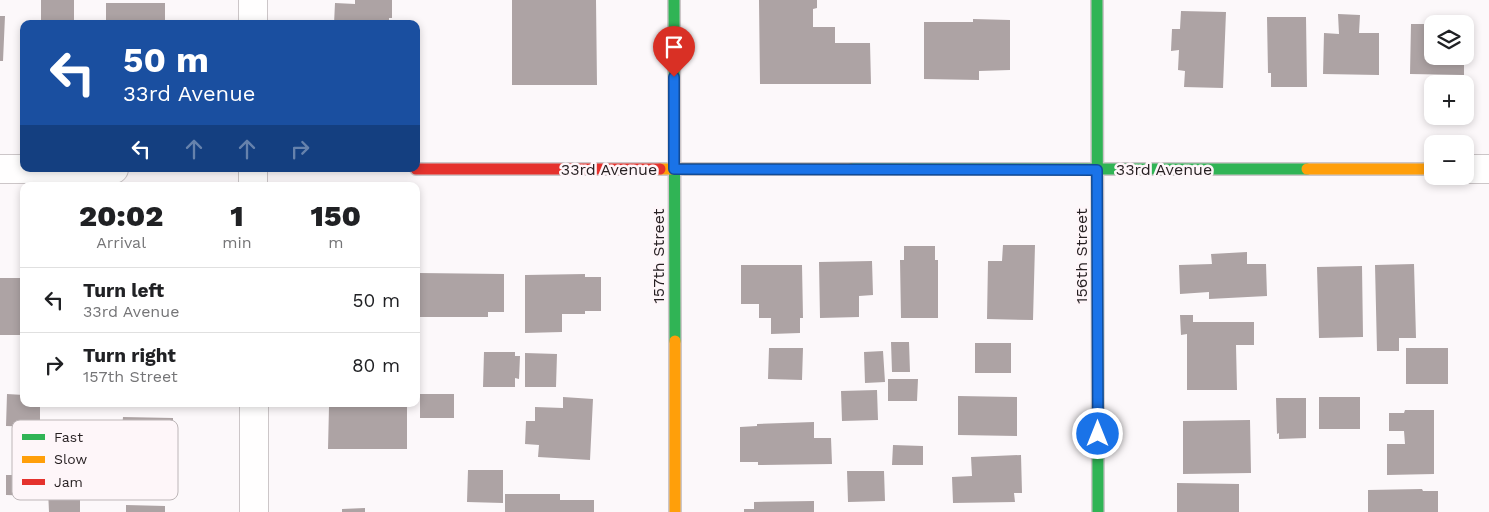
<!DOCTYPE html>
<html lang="en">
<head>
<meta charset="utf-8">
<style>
  :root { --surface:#fff; --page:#f6f6f6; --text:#202124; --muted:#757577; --line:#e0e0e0 }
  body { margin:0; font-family:"Work Sans",sans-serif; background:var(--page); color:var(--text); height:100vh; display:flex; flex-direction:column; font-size:19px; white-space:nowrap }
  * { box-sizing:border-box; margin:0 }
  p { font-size:16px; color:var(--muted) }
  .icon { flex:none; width:28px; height:28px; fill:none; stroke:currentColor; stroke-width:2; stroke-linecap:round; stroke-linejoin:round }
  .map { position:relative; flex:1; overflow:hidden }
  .details { position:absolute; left:20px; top:182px; width:400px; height:225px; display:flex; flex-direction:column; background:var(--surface); border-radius:10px; box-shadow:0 2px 8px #0003 }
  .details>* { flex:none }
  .hud { position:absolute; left:20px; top:20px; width:400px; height:152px; border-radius:10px; box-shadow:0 2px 8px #0003; background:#1a4fa0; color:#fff; overflow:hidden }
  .tools { position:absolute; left:1424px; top:15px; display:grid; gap:10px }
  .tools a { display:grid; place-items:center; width:50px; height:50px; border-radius:10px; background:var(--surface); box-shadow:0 2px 8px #0003; font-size:25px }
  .pin { position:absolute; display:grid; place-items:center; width:42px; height:42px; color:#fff; margin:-51px -21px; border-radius:50% 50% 50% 0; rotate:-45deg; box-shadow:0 0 5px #0007 }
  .pin .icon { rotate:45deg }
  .me { position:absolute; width:55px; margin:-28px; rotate:0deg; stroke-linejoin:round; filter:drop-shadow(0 0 4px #0008) }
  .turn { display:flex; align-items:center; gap:18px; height:105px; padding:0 20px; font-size:22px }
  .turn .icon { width:65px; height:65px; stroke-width:2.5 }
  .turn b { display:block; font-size:35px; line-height:42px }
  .lanes { display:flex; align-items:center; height:48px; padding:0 20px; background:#0003; justify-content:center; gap:25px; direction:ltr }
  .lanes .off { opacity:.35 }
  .eta { display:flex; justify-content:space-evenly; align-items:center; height:85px; text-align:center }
  .eta b { font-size:30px; font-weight:800; line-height:35px }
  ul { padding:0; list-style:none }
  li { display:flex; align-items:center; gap:15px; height:65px; padding:0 20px; border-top:1px solid var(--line) }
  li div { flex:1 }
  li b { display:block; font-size:19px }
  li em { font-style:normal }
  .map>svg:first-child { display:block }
  .building { fill:#ada3a4 }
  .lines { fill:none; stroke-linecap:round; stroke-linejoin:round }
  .street-casing { stroke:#ccc6c8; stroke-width:30 }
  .fast-casing { stroke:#ccc6c8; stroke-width:14 }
  .slow-casing { stroke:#ccc6c8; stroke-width:14 }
  .jam-casing { stroke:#ccc6c8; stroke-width:14 }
  .street { stroke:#fffefe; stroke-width:28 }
  .fast { stroke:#30b455; stroke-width:11 }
  .slow { stroke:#ff9f0a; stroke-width:11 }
  .jam { stroke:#e5322d; stroke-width:11 }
  .route-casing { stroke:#114b97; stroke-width:12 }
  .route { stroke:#1a73e8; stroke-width:9 }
  .labels { text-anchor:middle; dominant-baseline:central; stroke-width:5; stroke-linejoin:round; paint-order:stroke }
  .street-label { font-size:16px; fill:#261f21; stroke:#fef6f9 }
  .key { fill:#fef6f9; stroke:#bdb6b8; stroke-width:1 }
  .key-label { font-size:14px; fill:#261f21 }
</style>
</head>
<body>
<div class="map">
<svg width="1489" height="512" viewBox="0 0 1489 512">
  <rect width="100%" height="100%" fill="#fcf8fa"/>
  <path class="building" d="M41,0h33v22h-33z
    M355,0h37v18h-3v6h-55l1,-21 20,1z
    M512,0h84l1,85h-85z
    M759,0h58v8l-4,1v18h22v16h35l1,41h-111z
    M106,3h59v21h-59z
    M1181,11l45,1 -3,76 -39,-1 1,-16 -7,-1 1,-20 -8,1 1,-22h8z
    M1338,14l22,1 -1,18h20v42l-56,-1 1,-41 15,1z
    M0,16h5l-2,45h-3z
    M1440,16h20v8h-21z
    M1267,17h39l1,70h-36v-14h-3z
    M973,19l37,1v50l-31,1v9l-55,-1v-57h49z
    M1411,24h13v8h8v24h32v19l-54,-1z
    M1003,245h32l-2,75 -46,-1 1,-58h14z
    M904,246h31v14h3v58h-37l-1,-58h4z
    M1247,252v12h19l1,32 -58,3v-7l-29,2 -1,-29 33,-1 -1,-10z
    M872,261l1,34 -14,1v21l-39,1 -1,-56z
    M1414,264l2,74h-17v13h-22l-2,-86z
    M741,265h61l1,53h-3v15l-29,1v-16h-12v-14h-18z
    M1362,266l1,71 -44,1 -2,-71z
    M419,273l85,1v38h-16v5h-69z
    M585,274v3h16v34h-16v3h-23v18l-37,1v-58z
    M0,278h24v57h-24z
    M1180,315h13v7h61v23h-18l1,45h-50v-56l-6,1z
    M891,342h18l1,30h-18z
    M975,343h36v30h-36z
    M769,348h34l-1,32 -34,-1z
    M1406,348h42v36h-42z
    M883,351l2,31 -20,1 -1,-31z
    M484,352h31v4h5l-1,23 -4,-1v9h-32z
    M525,353l32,1 -1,33h-31z
    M888,379h30l-1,22h-29z
    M877,390l1,30 -36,1 -1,-30z
    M7,394l17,1v9h16v23l-34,-1z
    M420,394h34v24h-34z
    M958,396l59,1v39l-59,-1z
    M563,397l30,2 -3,61 -52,-3 1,-12 -14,-1 1,-23h9v-14l28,1z
    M1319,397h41v32h-41z
    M1276,398h30v40l-27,1v-6l-2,1z
    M329,407h78v42h-79z
    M1405,410h29v64l-47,1v-31h18l-1,-13h-15v-18h15z
    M123,417l50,1v45h-71v-19h-12v-16h32z
    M1250,420l1,53 -68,1v-53z
    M814,422v16h17l1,26 -74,1v-3h-18v-35l17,-1v-2z
    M893,445l30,1v19h-31z
    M1021,455l1,38h-8l1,9 -62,1 -1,-26 20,-1 -1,-19z
    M468,470h35v33l-36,-1z
    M847,471h37l1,30 -37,1z
    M6,475h36v21l-36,-1z
    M1177,483l62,1v28h-62z
    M1422,489l1,2h15v21h-70v-22z
    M48,490h32v22h-31z
    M505,494h55v6h34v12h-89z
    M814,501v11h-70v-3h10v-7z
    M126,505l39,1v6h-39z
    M365,508v4h-23v-3z"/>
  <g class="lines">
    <defs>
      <path id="street" d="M253,0v24
        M0,169h114
        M253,169v17
        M1465,169h24
        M254,404v108"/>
      <path id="fast" d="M674,0l1,341
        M1097,0l1,512
        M851,169h456"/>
      <path id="slow" d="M660,169h191
        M1307,169h125
        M675,341v171"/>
      <path id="jam" d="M416,169h244"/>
    </defs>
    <use href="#street" class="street-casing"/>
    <use href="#fast" class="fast-casing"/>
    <use href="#slow" class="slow-casing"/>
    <use href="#jam" class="jam-casing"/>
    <use href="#street" class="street"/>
    <use href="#fast" class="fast"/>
    <use href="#slow" class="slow"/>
    <use href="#jam" class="jam"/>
  </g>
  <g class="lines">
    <defs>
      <path id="route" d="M674,77v92l423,1 1,264"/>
    </defs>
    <use href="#route" class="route-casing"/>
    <use href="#route" class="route"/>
  </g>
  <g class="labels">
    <g class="street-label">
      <text x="609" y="169">33rd Avenue</text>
      <text x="1164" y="169">33rd Avenue</text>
      <text transform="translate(658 256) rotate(-90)">157th Street</text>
      <text transform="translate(1081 256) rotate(-90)">156th Street</text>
    </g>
  </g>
  <rect x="12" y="420" width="166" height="80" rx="8" class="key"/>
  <rect x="22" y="434" width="23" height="6" fill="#30b455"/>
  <rect x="22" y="456" width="23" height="7" fill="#ff9f0a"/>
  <rect x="22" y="479" width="23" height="6" fill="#e5322d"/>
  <g class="key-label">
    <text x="54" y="442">Fast</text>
    <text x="54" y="464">Slow</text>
    <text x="54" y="487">Jam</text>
  </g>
</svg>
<div class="tools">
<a><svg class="icon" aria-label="layers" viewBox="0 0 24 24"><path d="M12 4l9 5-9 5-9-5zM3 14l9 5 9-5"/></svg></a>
<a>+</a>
<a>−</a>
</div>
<div class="pin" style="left:674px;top:77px;background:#d93025"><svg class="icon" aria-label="arrive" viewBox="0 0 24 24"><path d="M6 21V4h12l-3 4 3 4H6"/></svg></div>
<svg class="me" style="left:1098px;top:434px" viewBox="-20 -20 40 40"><circle r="17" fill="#1a73e8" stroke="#fff" stroke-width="3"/><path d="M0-11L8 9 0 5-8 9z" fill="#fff"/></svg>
<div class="hud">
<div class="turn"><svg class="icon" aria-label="left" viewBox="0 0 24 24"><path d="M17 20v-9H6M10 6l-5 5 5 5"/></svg><div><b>50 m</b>33rd Avenue</div></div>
<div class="lanes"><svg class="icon" aria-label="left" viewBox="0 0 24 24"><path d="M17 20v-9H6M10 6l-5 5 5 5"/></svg><svg class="icon off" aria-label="ahead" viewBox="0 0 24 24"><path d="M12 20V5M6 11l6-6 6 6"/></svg><svg class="icon off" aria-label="ahead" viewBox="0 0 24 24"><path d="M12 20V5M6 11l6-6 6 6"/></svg><svg class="icon off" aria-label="right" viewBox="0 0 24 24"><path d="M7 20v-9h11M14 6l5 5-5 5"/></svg></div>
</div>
<section class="details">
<div class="eta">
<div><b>20:02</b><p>Arrival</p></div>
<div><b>1</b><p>min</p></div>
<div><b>150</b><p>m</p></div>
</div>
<ul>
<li><svg class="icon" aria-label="left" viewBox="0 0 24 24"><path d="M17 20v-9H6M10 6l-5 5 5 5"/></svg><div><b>Turn left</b><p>33rd Avenue</p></div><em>50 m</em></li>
<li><svg class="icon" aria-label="right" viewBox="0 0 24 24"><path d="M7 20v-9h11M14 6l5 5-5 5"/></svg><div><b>Turn right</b><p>157th Street</p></div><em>80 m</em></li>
</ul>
</section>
</div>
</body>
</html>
